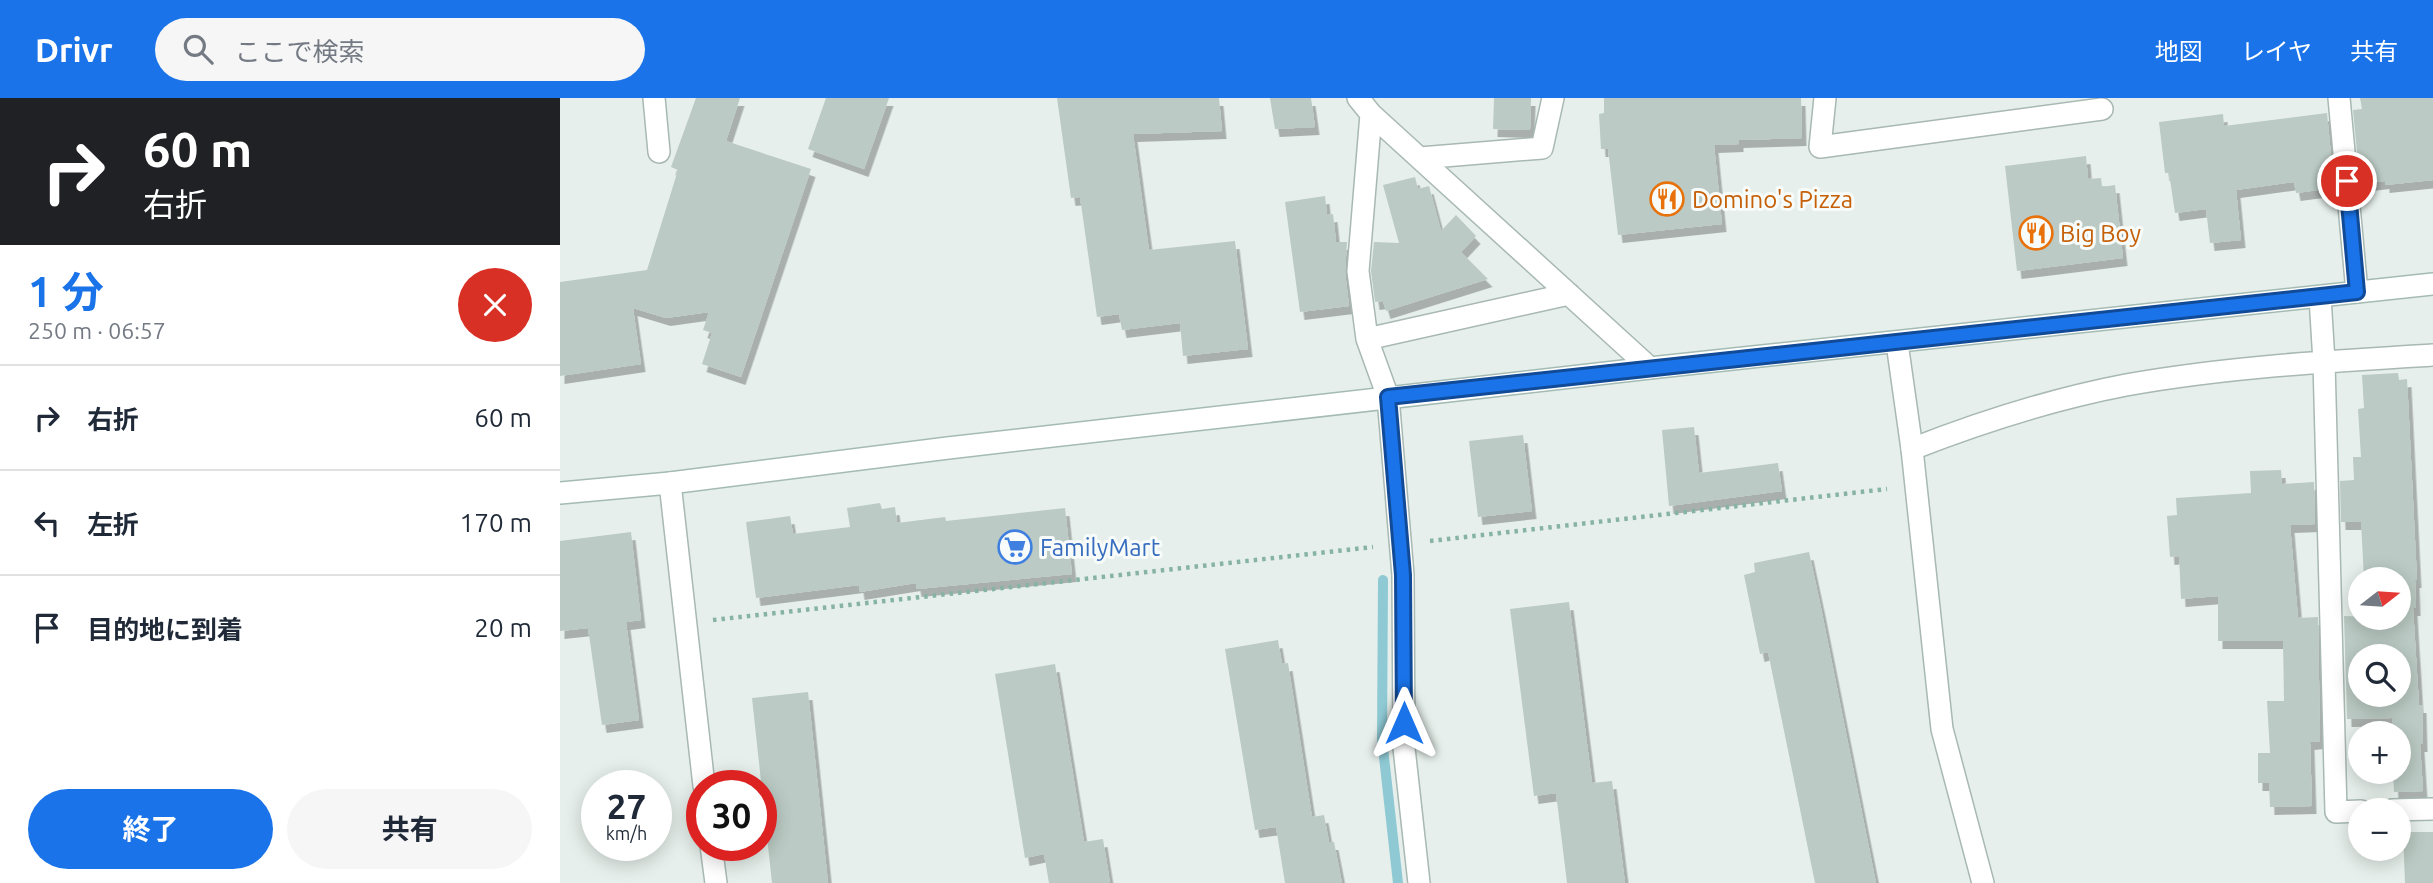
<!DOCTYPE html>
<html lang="ja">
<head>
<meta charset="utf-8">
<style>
  :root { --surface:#fff; --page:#f6f6f7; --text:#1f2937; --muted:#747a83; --line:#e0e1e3; --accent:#1a73e8 }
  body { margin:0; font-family:Ubuntu,"Noto Sans JP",sans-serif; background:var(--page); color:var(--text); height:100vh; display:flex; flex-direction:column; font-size:26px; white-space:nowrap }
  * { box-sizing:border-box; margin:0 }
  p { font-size:23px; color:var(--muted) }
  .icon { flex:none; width:38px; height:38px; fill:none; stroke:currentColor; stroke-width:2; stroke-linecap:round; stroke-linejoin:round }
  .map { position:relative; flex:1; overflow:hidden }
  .drawer { display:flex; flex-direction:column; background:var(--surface); width:560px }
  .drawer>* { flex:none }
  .guide { background:#202124; color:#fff; overflow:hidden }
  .needle { width:46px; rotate:73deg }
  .controls { position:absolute; left:1788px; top:469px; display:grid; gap:14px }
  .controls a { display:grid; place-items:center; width:63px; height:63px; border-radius:50%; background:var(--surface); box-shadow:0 4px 18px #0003; font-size:35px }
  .speed { position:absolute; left:21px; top:672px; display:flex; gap:14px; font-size:35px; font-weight:700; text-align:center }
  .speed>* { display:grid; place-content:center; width:91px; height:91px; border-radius:50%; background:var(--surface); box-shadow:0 4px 18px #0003; line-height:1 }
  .speed small { font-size:18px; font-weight:400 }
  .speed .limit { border:10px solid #d22; background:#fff; color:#111 }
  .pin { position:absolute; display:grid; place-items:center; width:60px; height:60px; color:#fff; margin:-30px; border:4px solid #fff; border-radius:50%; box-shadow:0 2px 7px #0007 }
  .me { position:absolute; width:77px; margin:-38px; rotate:0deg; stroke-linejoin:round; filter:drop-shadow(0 0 5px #0008) }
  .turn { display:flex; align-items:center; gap:24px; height:147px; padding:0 28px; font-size:32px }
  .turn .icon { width:91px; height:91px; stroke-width:2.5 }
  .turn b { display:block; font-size:49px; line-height:60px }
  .round { display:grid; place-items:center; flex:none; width:74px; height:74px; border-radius:37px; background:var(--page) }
  .summary { display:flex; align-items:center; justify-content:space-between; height:119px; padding:0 28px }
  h1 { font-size:42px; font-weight:700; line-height:52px; color:var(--accent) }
  .cta { display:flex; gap:14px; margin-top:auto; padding:14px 28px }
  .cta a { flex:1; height:80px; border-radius:42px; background:var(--accent); color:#fff; font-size:28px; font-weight:700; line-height:80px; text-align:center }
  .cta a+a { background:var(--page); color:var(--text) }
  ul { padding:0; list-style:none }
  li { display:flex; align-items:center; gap:21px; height:105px; padding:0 28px; border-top:2px solid var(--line) }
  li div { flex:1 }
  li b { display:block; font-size:26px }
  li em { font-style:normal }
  header { display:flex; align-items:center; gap:42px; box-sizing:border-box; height:98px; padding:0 35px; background:var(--accent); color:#fff }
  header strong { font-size:33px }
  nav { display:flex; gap:38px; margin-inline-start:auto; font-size:24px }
  .search { width:490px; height:63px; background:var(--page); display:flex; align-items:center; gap:18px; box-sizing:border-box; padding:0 24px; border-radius:38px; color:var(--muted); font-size:26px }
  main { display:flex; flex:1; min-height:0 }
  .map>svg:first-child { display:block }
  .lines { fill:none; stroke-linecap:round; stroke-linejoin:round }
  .stream { stroke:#8ec9d4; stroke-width:10 }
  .building { fill:#bbcac4; fill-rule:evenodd; filter:url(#shadow) }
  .lane-casing { stroke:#a8b8b2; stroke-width:24 }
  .street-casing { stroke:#a8b8b2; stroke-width:24 }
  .secondary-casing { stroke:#a4bbb3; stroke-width:24 }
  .path { stroke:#86b3a5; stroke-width:4.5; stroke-dasharray:3.5 5; stroke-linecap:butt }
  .lane { stroke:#fff; stroke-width:21 }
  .street { stroke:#fff; stroke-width:21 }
  .secondary { stroke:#fff; stroke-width:21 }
  .route-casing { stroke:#114b97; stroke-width:18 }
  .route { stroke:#1a73e8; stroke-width:12 }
  .labels { text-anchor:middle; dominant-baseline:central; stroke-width:6; stroke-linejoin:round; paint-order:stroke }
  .food-label { font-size:24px; fill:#c56008; stroke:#f7fbf9; text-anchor:start }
  .shop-label { font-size:24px; fill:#366cbe; stroke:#f7fbf9; text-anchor:start }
</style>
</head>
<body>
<header>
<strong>Drivr</strong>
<div class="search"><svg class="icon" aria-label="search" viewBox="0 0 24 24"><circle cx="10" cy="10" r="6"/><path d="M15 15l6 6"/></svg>ここで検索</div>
<nav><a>地図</a><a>レイヤ</a><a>共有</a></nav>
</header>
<main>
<section class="drawer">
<div class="guide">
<div class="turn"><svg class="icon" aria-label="right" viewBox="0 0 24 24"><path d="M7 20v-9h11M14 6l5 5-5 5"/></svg><div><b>60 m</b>右折</div></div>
</div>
<div class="summary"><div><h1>1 分</h1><p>250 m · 06:57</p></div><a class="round" style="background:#d93025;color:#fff"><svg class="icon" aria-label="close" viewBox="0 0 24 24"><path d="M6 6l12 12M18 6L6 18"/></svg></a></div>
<ul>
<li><svg class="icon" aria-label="right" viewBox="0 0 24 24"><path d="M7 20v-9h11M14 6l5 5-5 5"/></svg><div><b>右折</b></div><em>60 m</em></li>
<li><svg class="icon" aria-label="left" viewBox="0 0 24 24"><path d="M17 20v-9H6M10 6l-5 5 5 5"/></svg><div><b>左折</b></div><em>170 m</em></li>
<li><svg class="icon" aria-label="arrive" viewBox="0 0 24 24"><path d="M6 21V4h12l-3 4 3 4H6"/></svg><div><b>目的地に到着</b></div><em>20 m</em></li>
</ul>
<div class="cta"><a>終了</a><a>共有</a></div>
</section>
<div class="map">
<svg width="1873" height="785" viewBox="0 0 1873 785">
  <defs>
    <filter id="shadow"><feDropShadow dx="4.5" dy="8" stdDeviation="0" flood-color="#0004"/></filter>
  </defs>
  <rect width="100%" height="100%" fill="#e6efeb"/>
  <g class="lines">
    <path class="stream" d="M823,482l-1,159 16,144"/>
  </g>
  <path class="building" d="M136,0h44l-14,43 85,28 -70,208 -39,-13 10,-31 -9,-3 6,-18 -43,6 -33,-10 8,56 -81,12v-94l87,-12 31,-100 -7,-3z
    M266,0h63l-25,71 -56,-20z
    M497,0h162l3,33 -89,3 16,116 86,-9 13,108 -65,7 -3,-33 -58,7 -3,-16 -22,3 -17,-120 -9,1z
    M710,0h41l4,29 -40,2z
    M934,0h37l-1,32 -37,-1z
    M1044,0h197l1,40 -63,2v4l-25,1 8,79 -104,11 -10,-86h-7l-2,-35 5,-1z
    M1800,0h73v82l-48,5v-4l-25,3 -7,-74 9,-1z
    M1767,15l7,75 -38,5 -2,-11 -58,8 5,50 -31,3 -4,-34 -31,4 -6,-40h-4l-6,-51 64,-8 1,12z
    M1526,58l2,23 13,-1 1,9 13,-2 8,73 -106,13 -12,-105z
    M855,79l3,12 11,-3 12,45 15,-16 20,21 -15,16 27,27 -102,32 -3,-10 -8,1 -4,-31 3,-29 25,1 -16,-58z
    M765,98l2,19 6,-1 3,28h11l-2,30 4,34 -49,6 -15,-110z
    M1838,275l1,7 8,-1 10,201h-2l1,28h-3l6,97h3l1,39h-3l3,47 -29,1 -1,-20h6v-39h-7v-15l-45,1 -3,-103 55,2v-39h-35l-3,-57h-20l-1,-41 14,-1 -1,-23h8l-3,-48 6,-1 -2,-33zM1801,558h38v39h-38z
    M1134,329l5,46 79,-10 4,28 -113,15 -7,-76z
    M963,337l9,76 -54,6 -9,-76z
    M1721,372l1,14 32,-2 1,42 -25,1 8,93 20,-1 2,124 -10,1 2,64 -42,1 -1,-24h-11v-30h12l-3,-52h17l-1,-60h-65v-45l-37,3 -2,-43 -9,1 -3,-41 10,-1 -1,-17 75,-5 -1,-22z
    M320,405l2,6 13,-2 2,16 48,-6 1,4 119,-13 7,66 -155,15 -1,-6 -56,9 -1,-7 -103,13 -10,-76 44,-6 3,18 57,-7 -3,-19z
    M71,434l10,88 -15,2 13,98 -37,5 -14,-97 -28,3v-90z
    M1249,454l12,56 55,275h-61l-47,-231 -8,2 -16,-79 11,-3 -1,-9z
    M1009,504l23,181 20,-2 13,102h-58l-11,-90 -22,3 -24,-187z
    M718,542l4,24 6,-1 24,154 12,-2 5,27h5l8,41h-57l-9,-56 -21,3 -30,-181z
    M495,566l29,178 19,-3 7,44h-61l-5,-29 -19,4 -30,-184z
    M248,594l20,191h-56l-20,-185z
    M1843,734h30v51h-28z"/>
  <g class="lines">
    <defs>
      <path id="lane" d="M94,0l5,54
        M798,0l13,16 -13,157 9,68 21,58
        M1265,0l-5,49 282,-38
        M1779,0l18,194
        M811,16l279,254
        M860,60l122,-10 11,-50
        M1760,199l4,65 12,450 25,-1
        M807,241l202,-45
        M1352,351c69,-27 141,-50 214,-64 101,-18 205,-24 307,-30
        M1832,712l41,-1"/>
      <path id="street" d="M1337,245l15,106 30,280 41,154
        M828,299l15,178 1,173 15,135
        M110,385l34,303
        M151,747l5,38"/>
      <path id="secondary" d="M0,395l110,-10 278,-35 702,-80 783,-84"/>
    </defs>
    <use href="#lane" class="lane-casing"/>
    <use href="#street" class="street-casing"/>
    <use href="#secondary" class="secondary-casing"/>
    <path class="path" d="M870,443l457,-52
      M153,522l660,-73"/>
    <use href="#lane" class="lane"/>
    <use href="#street" class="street"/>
    <use href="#secondary" class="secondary"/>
  </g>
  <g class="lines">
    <defs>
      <path id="route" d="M844,625l-1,-148 -15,-178 969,-105 -10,-111"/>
    </defs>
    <use href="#route" class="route-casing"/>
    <use href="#route" class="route"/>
  </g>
  <defs>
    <symbol id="restaurant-ring" viewBox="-11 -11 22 22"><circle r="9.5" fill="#f7fbf9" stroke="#e8710a" stroke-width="1.5"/><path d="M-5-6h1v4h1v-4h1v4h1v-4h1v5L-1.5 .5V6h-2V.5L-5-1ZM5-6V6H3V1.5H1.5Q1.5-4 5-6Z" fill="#e8710a"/></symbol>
    <symbol id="supermarket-ring" viewBox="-11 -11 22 22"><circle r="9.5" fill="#f7fbf9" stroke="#3f7fe0" stroke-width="1.5"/><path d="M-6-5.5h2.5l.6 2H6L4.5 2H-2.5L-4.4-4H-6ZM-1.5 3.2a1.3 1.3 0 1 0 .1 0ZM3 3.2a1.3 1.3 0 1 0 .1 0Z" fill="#3f7fe0"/></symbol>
  </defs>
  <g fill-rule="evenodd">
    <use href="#restaurant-ring" x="1088" y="82" width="38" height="38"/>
    <use href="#restaurant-ring" x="1457" y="116" width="38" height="38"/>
    <use href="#supermarket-ring" x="436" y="430" width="38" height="38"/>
  </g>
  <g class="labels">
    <g class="food-label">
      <text x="1132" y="101">Domino's Pizza</text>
      <text x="1500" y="135">Big Boy</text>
    </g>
    <g class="shop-label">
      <text x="480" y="449">FamilyMart</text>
    </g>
  </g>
</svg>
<div class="controls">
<a><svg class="needle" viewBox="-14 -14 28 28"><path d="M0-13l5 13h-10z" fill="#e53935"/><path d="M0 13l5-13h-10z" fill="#747a83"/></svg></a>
<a><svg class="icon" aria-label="search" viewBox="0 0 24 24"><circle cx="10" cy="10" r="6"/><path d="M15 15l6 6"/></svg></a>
<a>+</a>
<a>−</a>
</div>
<div class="speed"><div>27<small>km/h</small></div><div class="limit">30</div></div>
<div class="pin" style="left:1787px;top:83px;background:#d93025"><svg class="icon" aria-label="arrive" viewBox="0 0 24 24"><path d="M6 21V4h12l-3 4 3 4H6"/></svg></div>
<svg class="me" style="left:844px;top:625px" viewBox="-20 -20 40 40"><path d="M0-17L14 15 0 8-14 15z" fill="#1a73e8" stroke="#fff" stroke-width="4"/></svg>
</div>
</main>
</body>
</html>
